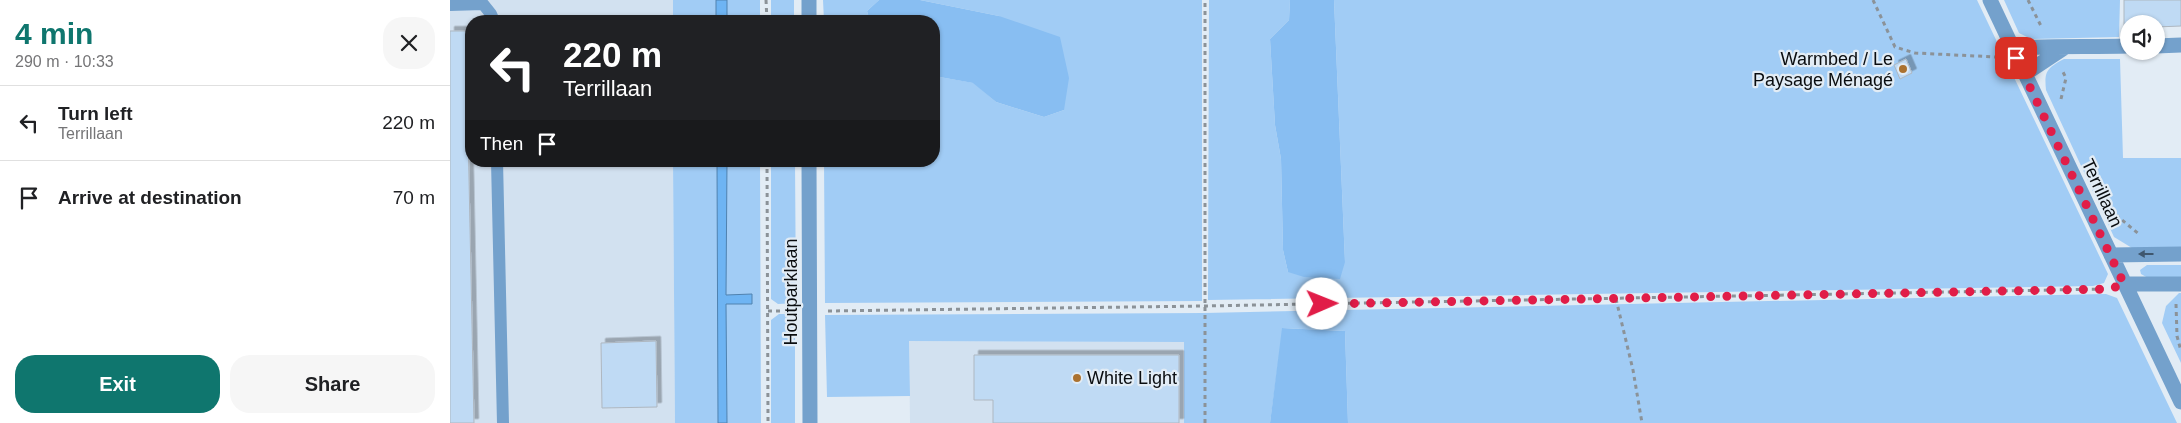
<!DOCTYPE html>
<html lang="en">
<head>
<meta charset="utf-8">
<style>
  :root { --surface:#fff; --page:#f6f6f6; --text:#202124; --muted:#757577; --line:#e0e0e0; --accent:#0f766e }
  body { margin:0; font-family:Helvetica,sans-serif; background:var(--page); color:var(--text); height:100vh; display:flex; flex-direction:column; font-size:19px; white-space:nowrap }
  * { box-sizing:border-box; margin:0 }
  p { font-size:16px; color:var(--muted) }
  .icon { flex:none; width:28px; height:28px; fill:none; stroke:currentColor; stroke-width:2; stroke-linecap:round; stroke-linejoin:round }
  .map { position:relative; flex:1; overflow:hidden }
  .drawer { display:flex; flex-direction:column; background:var(--surface); width:450px }
  .drawer>* { flex:none }
  .guide { position:absolute; left:15px; top:15px; width:475px; height:152px; border-radius:20px; box-shadow:0 1px 4px #0004; background:#202124; color:#fff; overflow:hidden }
  .fabs { position:absolute; left:1670px; top:15px; display:grid; gap:10px }
  .fabs a { display:grid; place-items:center; width:45px; height:45px; border-radius:50%; background:var(--surface); box-shadow:0 1px 4px #0004; font-size:25px }
  .pin { position:absolute; display:grid; place-items:center; width:42px; height:42px; color:#fff; margin:-21px; border-radius:10px; box-shadow:0 2px 8px #0006 }
  .me { position:absolute; width:55px; margin:-28px; rotate:89deg; stroke-linejoin:round; filter:drop-shadow(0 0 4px #0008) }
  .turn { display:flex; align-items:center; gap:18px; height:105px; padding:0 15px; font-size:22px }
  .turn .icon { width:65px; height:65px; stroke-width:2.5 }
  .turn b { display:block; font-size:35px; line-height:42px }
  .then { display:flex; align-items:center; height:48px; padding:0 15px; background:#0003; gap:10px; font-size:19px }
  .round { display:grid; place-items:center; flex:none; width:52px; height:52px; border-radius:20px; background:var(--page) }
  .summary { display:flex; align-items:center; justify-content:space-between; height:85px; padding:0 15px }
  h1 { font-size:30px; font-weight:700; line-height:38px; color:var(--accent) }
  .primary-button { display:flex; gap:10px; margin-top:auto; padding:10px 15px }
  .primary-button a { flex:1; height:58px; border-radius:20px; background:var(--accent); color:#fff; font-size:20px; font-weight:700; line-height:58px; text-align:center }
  .primary-button a+a { background:var(--page); color:var(--text) }
  ul { padding:0; list-style:none }
  li { display:flex; align-items:center; gap:15px; height:75px; padding:0 15px; border-top:1px solid var(--line) }
  li div { flex:1 }
  li b { display:block; font-size:19px }
  li em { font-style:normal }
  main { display:flex; flex:1; min-height:0 }
  .map>svg:first-child { display:block }
  .built { fill:#d2e1f0 }
  .green { fill:#a1ccf5 }
  .forest { fill:#88bef2 }
  .water { fill:#6eb4f3; stroke:#5082af }
  .building { fill:#bfdaf4; stroke:#aeb7c0; filter:url(#shadow) }
  .lines { fill:none; stroke-linecap:round; stroke-linejoin:round }
  .path { stroke:#8b9298; stroke-width:3; stroke-dasharray:4 4; stroke-linecap:butt }
  .lane { stroke:#74a1cc; stroke-width:12 }
  .street { stroke:#74a1cc; stroke-width:15 }
  .oneway { fill:#3f576e }
  .route { stroke:#e11d48; stroke-width:9; stroke-dasharray:0 16.2 }
  .poi-dot { fill:#ab7230; stroke:#e2ecf5; stroke-width:2 }
  .labels { text-anchor:middle; dominant-baseline:central; stroke-width:4.5; stroke-linejoin:round; paint-order:stroke }
  .poi-label { font-size:18px; fill:#0a0d10; stroke:#e2ecf5; text-anchor:end }
  .street-label { font-size:18px; fill:#0a0d10; stroke:#e2ecf5 }
</style>
</head>
<body>
<main>
<section class="drawer">
<div class="summary"><div><h1>4 min</h1><p>290 m · 10:33</p></div><a class="round"><svg class="icon" aria-label="close" viewBox="0 0 24 24"><path d="M6 6l12 12M18 6L6 18"/></svg></a></div>
<ul>
<li><svg class="icon" aria-label="left" viewBox="0 0 24 24"><path d="M17 20v-9H6M10 6l-5 5 5 5"/></svg><div><b>Turn left</b><p>Terrillaan</p></div><em>220 m</em></li>
<li><svg class="icon" aria-label="arrive" viewBox="0 0 24 24"><path d="M6 21V4h12l-3 4 3 4H6"/></svg><div><b>Arrive at destination</b></div><em>70 m</em></li>
</ul>
<div class="primary-button"><a>Exit</a><a>Share</a></div>
</section>
<div class="map">
<svg width="1731" height="423" viewBox="0 0 1731 423">
  <defs>
    <filter id="shadow"><feDropShadow dx="4.5" dy="-4.5" stdDeviation="0" flood-color="#0004"/></filter>
  </defs>
  <rect width="100%" height="100%" fill="#e2ecf5"/>
  <path class="built" d="M0,0h223v21h-202v140h202l2,262h-225z
    M459,341l275,1v81h-274z"/>
  <path class="green" d="M223,0h87v21h-87z
    M321,0h23v21h-23z
    M373,0h56l-12,11 3,10h-46z
    M470,0h282v301l-377,2 -1,-142h110v-85l40,7 22,19 48,15 20,-7 -65,-94z
    M759,0h81l-1,20 -19,19 5,86 6,34 2,91 5,22 57,-10 -11,-262h643l131,274 -4,9 -11,3 -885,14z
    M1554,0h116l-1,37 -88,2 -12,-6z
    M1614,59h56l3,99h58v91l-49,-1 -18,-11 -68,-147c-2,-19 1,-22 18,-31z
    M223,161h87l1,262h-86z
    M321,161h24l1,142 -18,1 -7,-5z
    M1697,265h34v12l-33,1 -7,-4 -1,-4z
    M1729,293h2v70l-19,-40 4,-17z
    M1656,294l11,4 60,125h-829l-3,-92 -62,-3 -13,95h-86v-81l-275,-1 1,55 -83,1 -2,-82 379,-2z
    M329,314h16v109h-24v-103z"/>
  <path class="forest" d="M429,0h41l79,16 61,21 9,41 -5,32 -20,7 -48,-15 -23,-19 -39,-7v-55h-64l-3,-10z
    M840,0h44l11,262 -5,17 -36,-2 -16,-5 -5,-22 -2,-91 -6,-34 -5,-86 19,-19z
    M832,328l63,3 3,92h-78z"/>
  <path class="water" d="M266,0h11v21h-11z
    M267,161h10l-1,134 26,-1v10h-26l1,119h-9z"/>
  <path class="building" d="M1674,0h57v26l-25,1v-3h-27v3h-5z
    M0,31h16l8,392h-24z
    M1456,59l6,14 -12,6 -6,-14z
    M206,341l1,66 -55,1 -1,-65z
    M524,355h205v68h-186v-23h-19z"/>
  <g class="lines">
    <path class="path" d="M316,0l1,21
      M1423,0l22,47 20,6 81,4
      M1578,0l14,28
      M1611,99l5,-21 -3,-6
      M317,161l1,262
      M1666,215l24,20
      M1166,299l17,71 9,53
      M1726,304l1,32 4,15
      M318,311h24
      M378,311l377,-5 901,-17
      M755,423v-423"/>
    <path class="lane" d="M0,5l33,-1 8,10 3,7
      M47,161l6,262"/>
    <path class="street" d="M359,0v21
      M1540,0l191,402
      M1706,46l25,-1
      M1563,48c39,-2 77,-1 116,-2
      M1575,74l39,-26
      M359,161l1,262
      M1661,255l70,-1
      M1674,284h57"/>
  </g>
  <defs><path id="oneway-solid" d="M-6-.8H1V-3.2L6.5 0L1 3.2V.8H-6Z" transform="scale(1.25)"/></defs>
  <use class="oneway" href="#oneway-solid" transform="translate(1696 254) rotate(180)"/>
  <g class="lines">
    <path class="route" d="M872,304l788,-15 14,-5 -108,-226"/>
  </g>
  <g class="poi-dot">
    <circle cx="1453" cy="69" r="5"/>
    <circle cx="627" cy="378" r="5"/>
  </g>
  <g class="labels">
    <g class="poi-label">
      <text x="1443" y="59">Warmbed / Le<tspan x="1443" dy="21">Paysage Ménagé</tspan></text>
      <text x="637" y="378" text-anchor="start">White Light</text>
    </g>
    <g class="street-label">
      <text transform="translate(1652 193) rotate(65)">Terrillaan</text>
      <text transform="translate(341 292) rotate(-90)">Houtparklaan</text>
    </g>
  </g>
</svg>
<div class="fabs">
<a><svg class="icon" aria-label="sound" viewBox="0 0 24 24"><path d="M4 9h4l5-4v14l-5-4H4zM17 9q2 3 0 6"/></svg></a>
</div>
<div class="pin" style="left:1566px;top:58px;background:#d93025"><svg class="icon" aria-label="arrive" viewBox="0 0 24 24"><path d="M6 21V4h12l-3 4 3 4H6"/></svg></div>
<svg class="me" style="left:872px;top:304px" viewBox="-20 -20 40 40"><circle r="19" fill="#fff"/><path d="M0-13L10 11 0 6-10 11z" fill="#e11d48"/></svg>
<div class="guide">
<div class="turn"><svg class="icon" aria-label="left" viewBox="0 0 24 24"><path d="M17 20v-9H6M10 6l-5 5 5 5"/></svg><div><b>220 m</b>Terrillaan</div></div>
<div class="then">Then<svg class="icon" aria-label="arrive" viewBox="0 0 24 24"><path d="M6 21V4h12l-3 4 3 4H6"/></svg></div>
</div>
</div>
</main>
</body>
</html>
